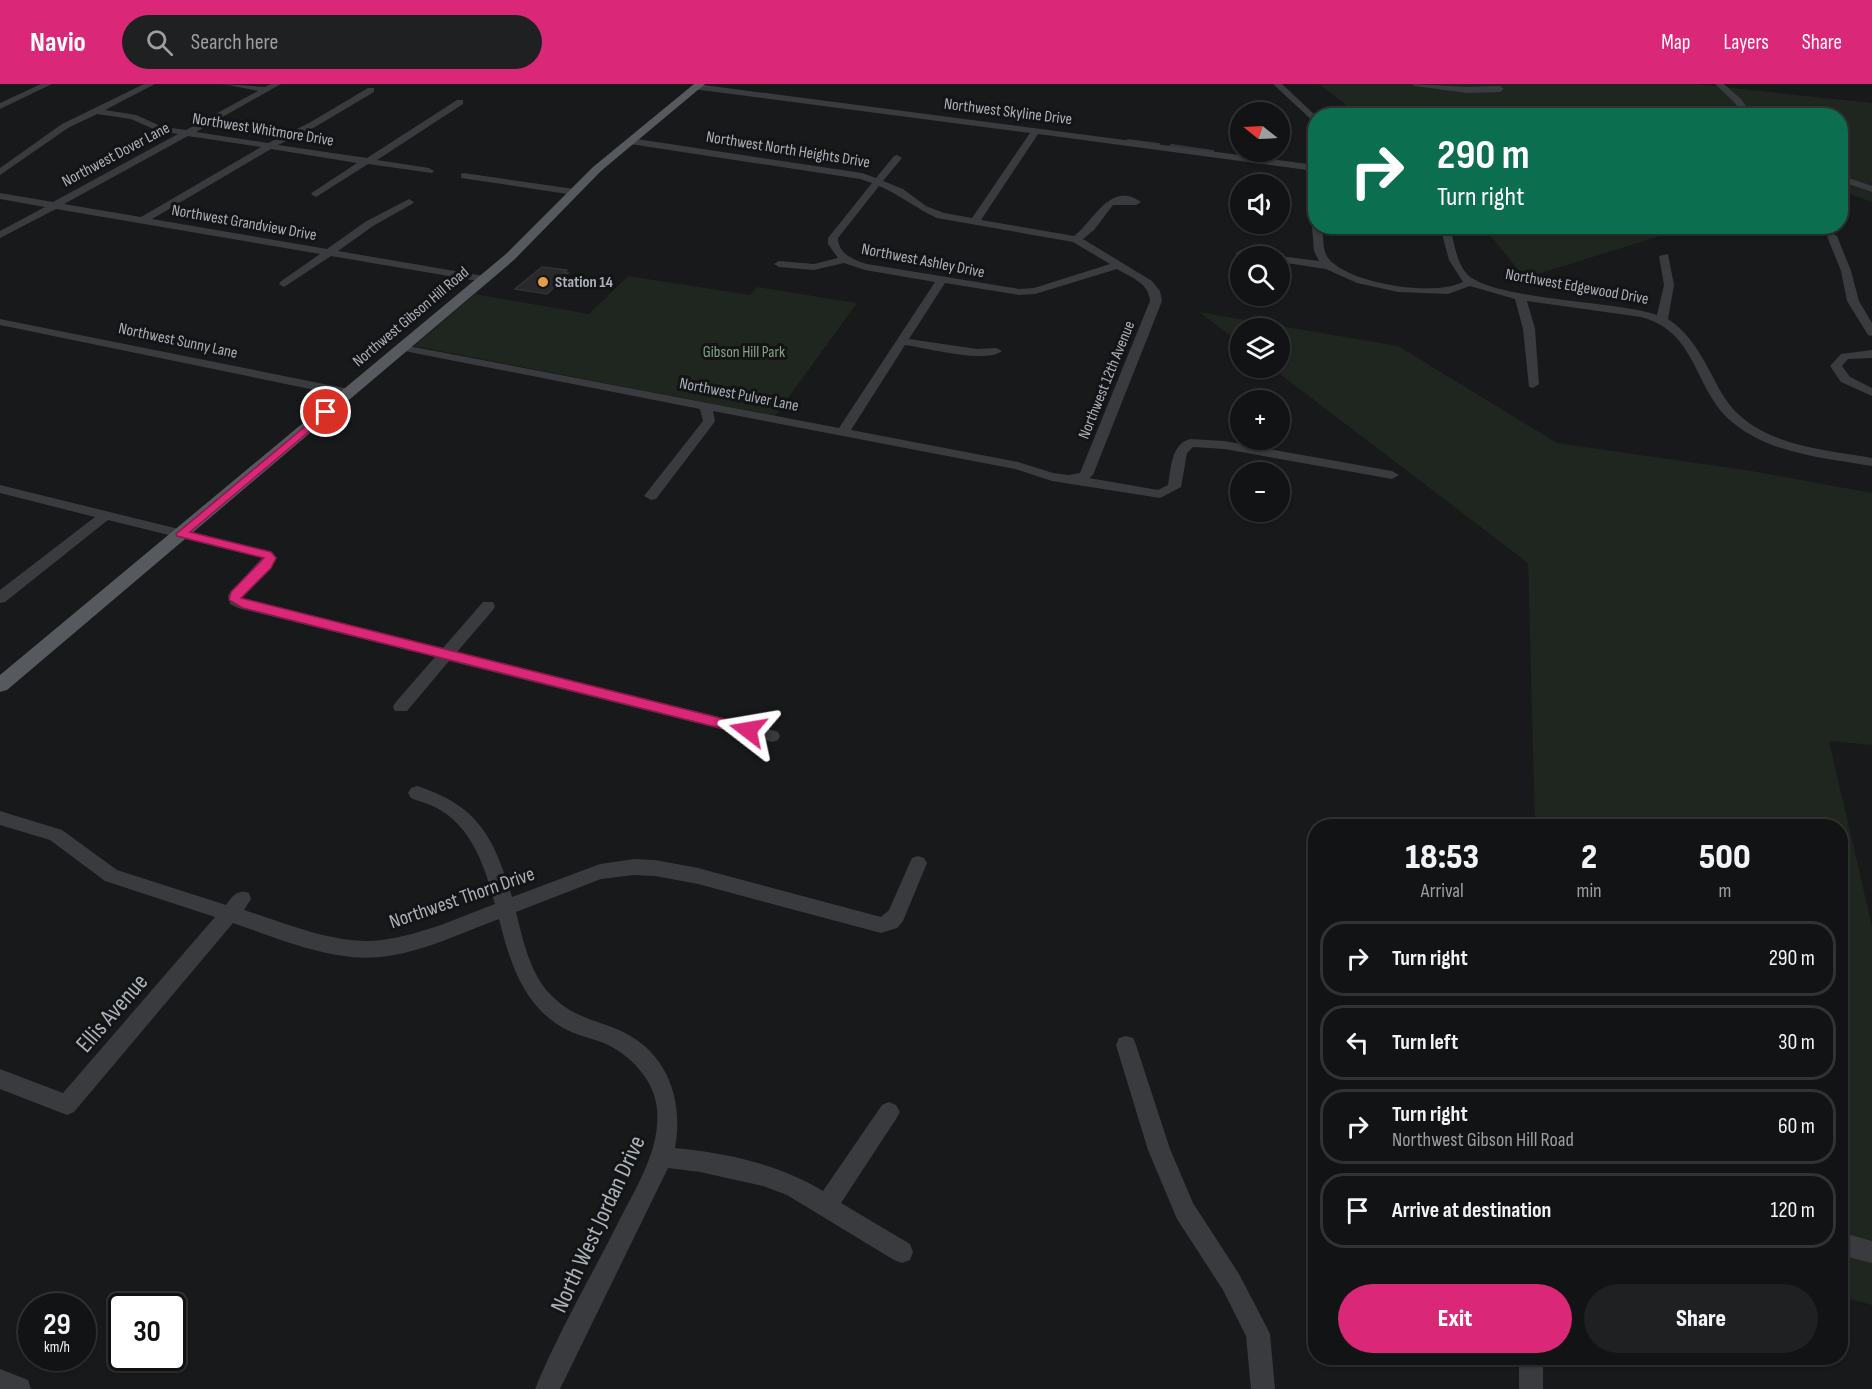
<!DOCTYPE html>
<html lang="en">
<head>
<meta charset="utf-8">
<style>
  :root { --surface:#121314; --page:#1f2022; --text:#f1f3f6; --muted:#9c9ea0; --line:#313234; --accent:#db2777 }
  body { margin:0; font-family:"Sofia Sans Condensed",sans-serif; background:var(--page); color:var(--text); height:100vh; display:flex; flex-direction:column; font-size:22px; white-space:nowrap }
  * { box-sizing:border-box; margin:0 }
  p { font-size:20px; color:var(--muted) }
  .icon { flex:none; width:33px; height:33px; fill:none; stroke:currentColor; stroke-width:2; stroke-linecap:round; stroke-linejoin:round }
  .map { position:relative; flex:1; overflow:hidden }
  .side { position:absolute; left:1308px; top:735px; width:540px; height:546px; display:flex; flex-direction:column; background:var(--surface); border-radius:24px; box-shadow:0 2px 4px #0004,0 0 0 2px var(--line) }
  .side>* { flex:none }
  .guide { position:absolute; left:1308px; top:24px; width:540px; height:126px; border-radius:24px; box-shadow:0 2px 4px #0004,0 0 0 2px var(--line); background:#0b6e4f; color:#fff; overflow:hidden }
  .needle { width:39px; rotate:288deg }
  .controls { position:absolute; left:1230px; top:18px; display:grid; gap:12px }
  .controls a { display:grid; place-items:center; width:60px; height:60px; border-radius:50%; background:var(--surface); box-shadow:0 2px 4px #0004,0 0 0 2px var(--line); font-size:30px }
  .speed { position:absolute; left:18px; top:1209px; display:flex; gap:12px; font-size:30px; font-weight:700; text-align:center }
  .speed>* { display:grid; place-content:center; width:78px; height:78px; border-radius:50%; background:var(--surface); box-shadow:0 2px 4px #0004,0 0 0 2px var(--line); line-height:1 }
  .speed small { font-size:15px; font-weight:400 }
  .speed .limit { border:3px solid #111; border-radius:9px; background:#fff; color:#111 }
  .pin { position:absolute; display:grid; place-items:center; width:51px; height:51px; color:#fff; margin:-26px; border:3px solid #fff; border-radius:50%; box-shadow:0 2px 6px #0007 }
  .me { position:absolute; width:66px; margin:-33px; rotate:284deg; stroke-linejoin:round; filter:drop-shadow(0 0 4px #0008) }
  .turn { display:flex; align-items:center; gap:21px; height:126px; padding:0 30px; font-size:27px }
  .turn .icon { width:78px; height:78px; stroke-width:2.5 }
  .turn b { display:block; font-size:42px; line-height:51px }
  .eta { display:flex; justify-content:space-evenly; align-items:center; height:102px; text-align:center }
  .eta b { font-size:36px; font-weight:800; line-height:42px }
  .action { display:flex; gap:12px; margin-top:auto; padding:12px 30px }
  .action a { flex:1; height:69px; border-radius:36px; background:var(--accent); color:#fff; font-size:24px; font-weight:800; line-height:69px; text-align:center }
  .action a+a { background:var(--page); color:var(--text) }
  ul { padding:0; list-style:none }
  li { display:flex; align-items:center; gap:18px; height:75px; margin:0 12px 9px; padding:0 18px; border:3px solid var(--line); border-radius:24px }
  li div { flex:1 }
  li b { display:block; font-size:22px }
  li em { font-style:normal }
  header { display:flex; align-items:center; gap:36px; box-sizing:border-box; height:84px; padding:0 30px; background:var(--accent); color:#fff }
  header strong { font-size:28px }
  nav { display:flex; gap:33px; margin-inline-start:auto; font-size:21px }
  .search { width:420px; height:54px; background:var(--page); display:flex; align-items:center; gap:15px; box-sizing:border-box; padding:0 21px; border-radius:33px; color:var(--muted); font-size:22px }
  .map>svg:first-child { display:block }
  .green { fill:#1f251f }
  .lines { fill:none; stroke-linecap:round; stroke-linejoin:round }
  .stream { stroke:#2f393d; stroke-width:2 }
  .building { fill:#29292b; stroke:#333336; stroke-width:1.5 }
  .minor { fill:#3a3b3f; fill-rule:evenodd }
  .major { fill:#56595e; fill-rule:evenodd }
  .route { fill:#db2777; stroke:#8e194d; stroke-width:1.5 }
  .poi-dot { fill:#e29d48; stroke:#131415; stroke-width:2 }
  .labels { text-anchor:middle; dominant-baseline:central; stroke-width:6; stroke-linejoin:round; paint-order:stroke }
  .far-street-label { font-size:16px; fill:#acb1b9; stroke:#131415 }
  .far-poi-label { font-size:16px; font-weight:bold; fill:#acb1b9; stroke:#131415; text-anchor:start }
  .far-park-label { font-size:16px; fill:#86a285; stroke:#131415 }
  .street-label { font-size:20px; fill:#acb1b9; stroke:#131415 }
  .near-street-label { font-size:24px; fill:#acb1b9; stroke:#131415 }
</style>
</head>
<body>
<header>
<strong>Navio</strong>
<div class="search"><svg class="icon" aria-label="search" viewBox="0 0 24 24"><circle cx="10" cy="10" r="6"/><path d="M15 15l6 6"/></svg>Search here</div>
<nav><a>Map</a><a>Layers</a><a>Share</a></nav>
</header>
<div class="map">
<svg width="1872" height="1305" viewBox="0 0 1872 1305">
  <rect width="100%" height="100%" fill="#18191a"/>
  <path class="green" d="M1319,0h376l177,19v99l-31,-11 -1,-75 -481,-1z
    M1483,143h206l-164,51z
    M628,192l122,19 7,-8 100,16 -82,113 -361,-70 61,-52 114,20z
    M1199,228l199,34 159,97 195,28 120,22v252l-43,-4 43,185v379l-31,-8 -1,-471h-305l-7,-263 -256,-195h8v-40h-40v15z"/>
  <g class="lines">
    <path class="stream" d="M1128,56l31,4
      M1171,61l42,6"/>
  </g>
  <path class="building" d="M542,183l25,3 -3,3h4l-21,21 -32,-5z"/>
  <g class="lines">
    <path class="minor" d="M41,0h11l-52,25v-6z
      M144,0h11l-50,26 31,5 27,12 23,3 72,-39 -35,-7 42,3 6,-3h10l-85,48 72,11 41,-20 59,-35h6v4l-59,35 -37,18 89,13 90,-58h6v4l-86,56 52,8 5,3 -2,2 -64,-9 -52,33 -5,-3 2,-2 44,-29 -86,-14 -119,70 175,30 38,-27 44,-23 5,3 -2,2 -39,22 -35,25 146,25 5,3 -5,3 -153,-26 -47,31 -5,-3 1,-2 40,-28 -264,-45 -56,29v-7l45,-24 -45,-8v-6l53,9 125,-68 -20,-3 -27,-12 -34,-5 -29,14 -68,47v-7l62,-44zM188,52l73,11 -120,70 -77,-13z
      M696,0l620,81v50l-5,-3 -4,-42 -269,-36 -57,86 93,16c20,-15 36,-56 67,-34l-5,3h-23l-19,25 -11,9 69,42 8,10 2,10 -69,174 -4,3 69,12 10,-5c3,-16 3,-41 22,-46l34,2 168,30 7,4 -7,4 -168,-30 -31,-2 -6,6 -6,34 -21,11 -108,-17 -37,-12 -302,-58 2,10 -2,3 -57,75 -5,1 -7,-4 59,-75 -3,-12 -301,-59v-4l4,-1 436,83 96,-146 -70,-12 -21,-7 -30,7 -35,-3 -5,-3 5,-3 35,3 24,-6 -10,-14v-6l44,-55 -12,-4 -230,-35 -5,-3 5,-3 232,35 14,5 18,-22 3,-1 5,3 -19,23 20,8 23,17 18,7 28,5 58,-85 -337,-44v-4zM879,102c21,9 38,23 58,32l136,24 37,22 -76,24 -15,1 -152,-25c-13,-4 -29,-10 -29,-26zM1117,185c15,9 32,14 33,32l-70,172 -11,2 -16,-2 -35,-11 -167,-32 54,-85c22,3 81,19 97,6l-6,-3 -19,1 -68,-10 36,-56 74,12 16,-1z
      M1273,0h9l34,32v8z
      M1411,0l56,3 33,-1 4,3 -4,3 -33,1 -52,-7z
      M1715,0h9l17,15 12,17h-9l-9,-13z
      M464,89l110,16 5,3 -5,3 -113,-17v-4z
      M1840,91l32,11v6l-32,-11z
      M1316,139v3h6c2,11 0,24 6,32 21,26 106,39 135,24l-14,-22 -9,-34h10c4,16 6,36 17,48 25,26 150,27 190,41l7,-30 -5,-29 9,-2 6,31 -6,34c27,18 38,46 53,73 30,53 98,57 151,66v8c-47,-8 -102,-12 -140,-44 -39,-33 -34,-90 -91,-105l-114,-16 8,28 4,55 -6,4 -4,-1 -6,-58 -8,-30 -45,-13 -22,8 -50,-2 -41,-9 -31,-14 -46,-7v-6h-3h3l39,5 -5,-10 -2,-25z
      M1832,149l5,3 14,35 8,30 13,22v13l-4,-1 -21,-34 -6,-30 -14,-35z
      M1241,166l21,3 5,3 -30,-1 -1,-2z
      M0,235l349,70 6,4 -6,4 -349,-72z
      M1872,266v8l-24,1 -6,7 8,11 22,11v8l-31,-14 -11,-16 11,-12z
      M0,401l272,67 5,6 -6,10 -29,30 201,50 40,-46h10l2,4 -2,4 -36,42 315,78 6,2 2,4 -2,4 -6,2 -323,-81 -42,50h-12l-2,-4 2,-4 40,-46 -197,-49 -8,-4 -2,-9 34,-37 -154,-38 -103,82 -5,1v-13l95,-73 -95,-24z
      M417,702c62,20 77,52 95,111l88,-33 34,-5 21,1 43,8 183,49 8,-7 23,-52 6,-2 6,2 3,5 -24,58 -6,7 -16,5 -183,-49 -43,-8 -21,-1 -33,4 -85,33c7,28 14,62 35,83 21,22 42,24 68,35 48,21 65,69 56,118 52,5 103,16 148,43l59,-86 7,-3 7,3 4,7 -4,7 -55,84 69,41 3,8 -3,8 -8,3 -8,-3 -107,-65 -24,-9 -63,-14 -32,-4 -108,221h-25c23,-56 54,-109 81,-162 18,-37 45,-76 41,-118 -2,-27 -24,-51 -47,-63 -13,-7 -29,-9 -43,-16 -43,-22 -57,-67 -68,-111 -38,14 -78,34 -119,38 -47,5 -103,-19 -147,-34l-159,189 -7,3 -67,-26v-20l63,24 152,-176 -110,-36 -55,-41 -50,-15v-14l62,19 55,40 109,35c7,-9 11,-16 23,-12l2,6 -7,11c41,13 94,36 138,30 39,-5 76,-22 113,-36 -10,-36 -21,-72 -53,-93 -9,-6 -21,-9 -31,-13l-3,-5 3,-5z
      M1126,952l7,2 3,7 34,104 23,54 46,71 27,52 4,8 5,55h-24l-5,-53 -23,-46 -46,-71 -29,-69 -32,-105 3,-7z
      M1840,1148l32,9v22l-32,-8z
      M1519,1274h24v31h-24z
      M0,1285l28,11 3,9h-31z"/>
    <path class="major" d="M694,0h11l-104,87 -87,89 -507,430 -7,2v-17l506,-421 87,-87z"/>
  </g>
  <path class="route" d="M326,325l4,1v4l-140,118 81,20 5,6 -5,10 -30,30 507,127 5,2 2,3 -2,4 -5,1 -505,-127 -14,-8 2,-8 33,-34 -87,-22 -1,-2z"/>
  <circle class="poi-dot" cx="543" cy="198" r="6"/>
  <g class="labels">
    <g class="far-street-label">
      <text transform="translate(1008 28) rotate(7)">Northwest Skyline Drive</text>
      <text transform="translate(263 46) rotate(9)">Northwest Whitmore Drive</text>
      <text transform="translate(788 66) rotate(9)">Northwest North Heights Drive</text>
      <text transform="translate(116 71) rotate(-28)">Northwest Dover Lane</text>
      <text transform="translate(244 139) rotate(10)">Northwest Grandview Drive</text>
      <text transform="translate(923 177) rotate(11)">Northwest Ashley Drive</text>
      <text transform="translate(1577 203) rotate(10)">Northwest Edgewood Drive</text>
      <text transform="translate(411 233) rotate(-40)">Northwest Gibson Hill Road</text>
      <text transform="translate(178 257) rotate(12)">Northwest Sunny Lane</text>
      <text transform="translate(1107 296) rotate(-68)">Northwest 12th Avenue</text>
      <text transform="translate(739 311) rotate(11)">Northwest Pulver Lane</text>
    </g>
    <g class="far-poi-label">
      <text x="555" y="198">Station 14</text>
    </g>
    <g class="far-park-label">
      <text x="744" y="268">Gibson Hill Park</text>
    </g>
    <g class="street-label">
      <text transform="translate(462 814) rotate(-19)">Northwest Thorn Drive</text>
    </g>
    <g class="near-street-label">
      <text transform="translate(112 929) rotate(-49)">Ellis Avenue</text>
      <text transform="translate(598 1140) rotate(-65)">North West Jordan Drive</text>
    </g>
  </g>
</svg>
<div class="controls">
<a><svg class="needle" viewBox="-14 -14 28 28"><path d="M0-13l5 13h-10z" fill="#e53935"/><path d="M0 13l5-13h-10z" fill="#9c9ea0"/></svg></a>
<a><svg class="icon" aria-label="sound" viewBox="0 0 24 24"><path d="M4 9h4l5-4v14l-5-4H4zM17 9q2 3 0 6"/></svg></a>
<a><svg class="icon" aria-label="search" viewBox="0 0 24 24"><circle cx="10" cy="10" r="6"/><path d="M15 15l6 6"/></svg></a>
<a><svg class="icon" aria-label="layers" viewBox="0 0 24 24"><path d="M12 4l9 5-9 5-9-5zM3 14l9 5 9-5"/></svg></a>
<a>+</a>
<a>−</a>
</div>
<div class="speed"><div>29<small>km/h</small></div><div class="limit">30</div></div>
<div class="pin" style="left:326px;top:328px;background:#d93025"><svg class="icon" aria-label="arrive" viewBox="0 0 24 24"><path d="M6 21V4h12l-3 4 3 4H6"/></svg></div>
<svg class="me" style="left:748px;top:646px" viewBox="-20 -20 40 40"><path d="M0-17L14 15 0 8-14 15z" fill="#db2777" stroke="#fff" stroke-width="4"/></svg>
<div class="guide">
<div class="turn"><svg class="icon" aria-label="right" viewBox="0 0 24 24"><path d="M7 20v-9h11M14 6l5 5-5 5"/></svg><div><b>290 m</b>Turn right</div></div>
</div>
<section class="side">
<div class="eta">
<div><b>18:53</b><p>Arrival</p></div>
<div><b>2</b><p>min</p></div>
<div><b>500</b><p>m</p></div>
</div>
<ul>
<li><svg class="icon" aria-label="right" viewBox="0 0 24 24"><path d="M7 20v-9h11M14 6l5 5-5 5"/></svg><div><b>Turn right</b></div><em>290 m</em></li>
<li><svg class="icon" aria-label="left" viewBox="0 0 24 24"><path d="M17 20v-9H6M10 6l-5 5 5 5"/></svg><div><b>Turn left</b></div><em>30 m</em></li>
<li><svg class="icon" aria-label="right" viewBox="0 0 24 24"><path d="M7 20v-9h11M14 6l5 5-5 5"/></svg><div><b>Turn right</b><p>Northwest Gibson Hill Road</p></div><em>60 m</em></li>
<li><svg class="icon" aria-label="arrive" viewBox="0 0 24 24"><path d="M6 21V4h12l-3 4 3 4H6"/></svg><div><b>Arrive at destination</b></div><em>120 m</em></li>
</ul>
<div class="action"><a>Exit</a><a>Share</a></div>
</section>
</div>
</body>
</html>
